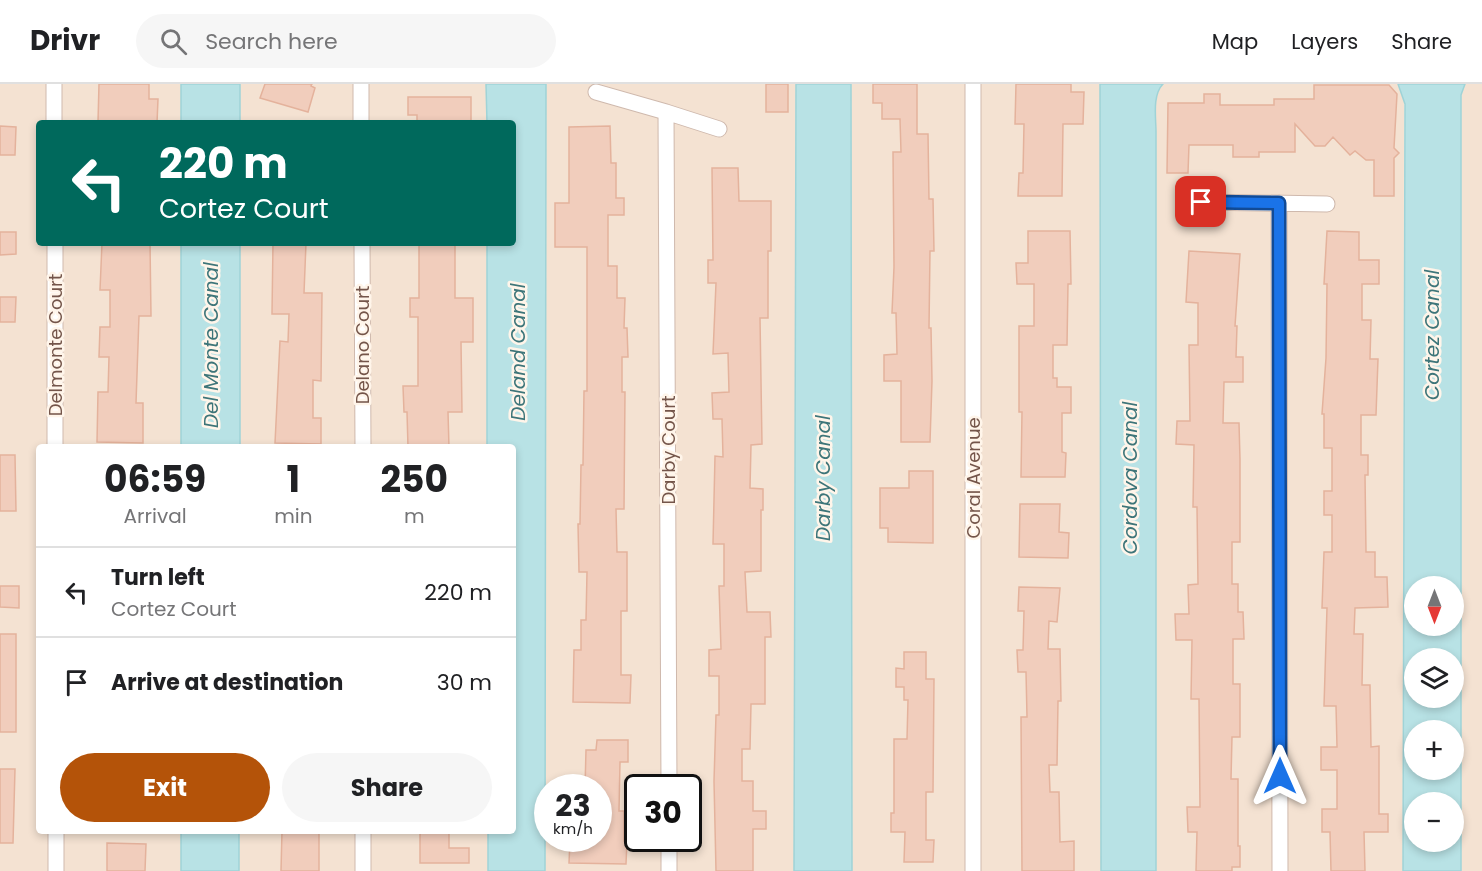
<!DOCTYPE html>
<html lang="en">
<head>
<meta charset="utf-8">
<style>
  :root { --surface:#fff; --page:#f6f6f6; --text:#202124; --muted:#757577; --line:#e0e0e0; --accent:#b45309 }
  body { margin:0; font-family:Poppins,sans-serif; background:var(--page); color:var(--text); height:100vh; display:flex; flex-direction:column; font-size:22px; white-space:nowrap }
  * { box-sizing:border-box; margin:0 }
  p { font-size:20px; color:var(--muted) }
  .icon { flex:none; width:33px; height:33px; fill:none; stroke:currentColor; stroke-width:2; stroke-linecap:round; stroke-linejoin:round }
  .map { position:relative; flex:1; overflow:hidden }
  .sheet { position:absolute; left:36px; top:360px; width:480px; height:390px; display:flex; flex-direction:column; background:var(--surface); border-radius:6px; box-shadow:0 3px 9px #0003 }
  .sheet>* { flex:none }
  .top-card { position:absolute; left:36px; top:36px; width:480px; height:126px; border-radius:6px; box-shadow:0 3px 9px #0003; background:#00695c; color:#fff; overflow:hidden }
  .needle { width:39px; rotate:180deg }
  .fabs { position:absolute; left:1404px; top:492px; display:grid; gap:12px }
  .fabs a { display:grid; place-items:center; width:60px; height:60px; border-radius:50%; background:var(--surface); box-shadow:0 3px 9px #0003; font-size:30px }
  .speed { position:absolute; left:534px; top:690px; display:flex; gap:12px; font-size:30px; font-weight:700; text-align:center }
  .speed>* { display:grid; place-content:center; width:78px; height:78px; border-radius:50%; background:var(--surface); box-shadow:0 3px 9px #0003; line-height:1 }
  .speed small { font-size:15px; font-weight:400 }
  .speed .limit { border:3px solid #111; border-radius:9px; background:#fff; color:#111 }
  .pin { position:absolute; display:grid; place-items:center; width:51px; height:51px; color:#fff; margin:-26px; border-radius:12px; box-shadow:0 3px 9px #0006 }
  .me { position:absolute; width:66px; margin:-33px; rotate:0deg; stroke-linejoin:round; filter:drop-shadow(0 0 4px #0008) }
  .turn { display:flex; align-items:center; gap:21px; height:126px; padding:0 24px; font-size:27px }
  .turn .icon { width:78px; height:78px; stroke-width:2.5 }
  .turn b { display:block; font-size:42px; line-height:51px }
  .eta { display:flex; justify-content:space-evenly; align-items:center; height:102px; text-align:center }
  .eta b { font-size:36px; font-weight:700; line-height:42px }
  .cta { display:flex; gap:12px; margin-top:auto; padding:12px 24px }
  .cta a { flex:1; height:69px; border-radius:36px; background:var(--accent); color:#fff; font-size:24px; font-weight:700; line-height:69px; text-align:center }
  .cta a+a { background:var(--page); color:var(--text) }
  ul { padding:0; list-style:none }
  li { display:flex; align-items:center; gap:18px; height:90px; padding:0 24px; border-top:2px solid var(--line) }
  li div { flex:1 }
  li b { display:block; font-size:22px }
  li em { font-style:normal }
  header { display:flex; align-items:center; gap:36px; box-sizing:border-box; height:84px; padding:0 30px; background:var(--surface); border-bottom:2px solid var(--line) }
  header strong { font-size:28px }
  nav { display:flex; gap:33px; margin-inline-start:auto; font-size:21px }
  .search { width:420px; height:54px; background:var(--page); display:flex; align-items:center; gap:15px; box-sizing:border-box; padding:0 21px; border-radius:33px; color:var(--muted); font-size:22px }
  .map>svg:first-child { display:block }
  .residential { fill:#f4e2d2; fill-rule:evenodd }
  .water { fill:#b8e2e5; stroke:#9fd3d7; stroke-width:1.5; fill-rule:evenodd }
  .building { fill:#f1cdbc; stroke:#e4b29c; stroke-width:1.5 }
  .lines { fill:none; stroke-linecap:round; stroke-linejoin:round }
  .minor-casing { stroke:#cfb9ad; stroke-width:17 }
  .minor { stroke:#fff; stroke-width:15 }
  .route-casing { stroke:#114b97; stroke-width:15 }
  .route { stroke:#1a73e8; stroke-width:10 }
  .labels { text-anchor:middle; dominant-baseline:central; stroke-width:5; stroke-linejoin:round; paint-order:stroke }
  .street-label { font-size:18px; fill:#74554a; stroke:#fff5ea }
  .water-label { font-size:20px; font-style:italic; fill:#3d7579; stroke:#fff5ea }
</style>
</head>
<body>
<header>
<strong>Drivr</strong>
<div class="search"><svg class="icon" aria-label="search" viewBox="0 0 24 24"><circle cx="10" cy="10" r="6"/><path d="M15 15l6 6"/></svg>Search here</div>
<nav><a>Map</a><a>Layers</a><a>Share</a></nav>
</header>
<div class="map">
<svg width="1482" height="787" viewBox="0 0 1482 787">
  <rect width="100%" height="100%" fill="#fcf1e4"/>
  <path class="residential" d="M0,0h181v39h-142v120h142v204h-142v384h142v40h-181z
    M240,0h246l1,39h-247z
    M546,0h250l-2,787h-249zM548,704h50v50h-50zM638,704h50v50h-50z
    M851,0h249l1,787h-249z
    M1163,0h235l6,13 -1,774h-247v-770l2,-12z
    M1465,0h17v787h-21v-776z
    M240,159h247v204h-247z
    M239,747h249v40h-249z"/>
  <path class="water" d="M181,0h59v39h-59z
    M486,0h60l-1,787h-57v-40h25v-384h-26v-204h26v-120h-26z
    M796,0h55l1,787h-58z
    M1100,0h63c-11,11 -7,34 -7,48v739h-55z
    M1398,0h67l-4,11v776h-58l2,-767zM1454,502v40h-40v-40zM1454,574v40h-40v-40zM1454,646v40h-40v-40zM1414,718h40v40h-40z
    M181,159h59v204h-59z
    M181,747h58v40h-58z"/>
  <path class="building" d="M99,0h50v15h9l-1,24 -59,-1z
    M265,0h47l-1,2 4,2 -7,24 -48,-14z
    M766,0h22v28h-22z
    M873,0h44v50h11l1,65h4l1,52h-4l-1,77h2l1,53 -2,61h-29v-61h-17v-26l13,-1 -1,-41h-4l2,-46 -1,-115h8l-1,-33h-18v-16h-9z
    M1016,0h55v8h13l-1,32h-20l-1,72h-44l1,-23h4l1,-49h-9z
    M1314,1h75l8,9 -3,54 5,5 -5,5v38h-20v-36h-8l-11,-9 -5,4 -17,-18 -8,9h-10l-20,-22v28h-36v5h-26v-12h-44l-1,28h-21l1,-70h36v-9h16v11h54v-6h40z
    M408,13h63v26h-54v-8h-9z
    M0,42l16,1 -1,28h-15z
    M610,42l1,37h5v35h8v17h-16v51h9v32h8l-1,30h3l1,29h-6v35h3l-1,117h-8l1,43h10v59h-6v64h10l-1,28 -57,-1 1,-52h7v-30h5l1,-48h-8l-1,-48h2l1,-59h2l1,-74h3v-144h-32v-44h14v-76z
    M712,84h26l1,33h32v50h-3v67h-8l2,126 -11,1 -1,43 13,1v21h-2v61l-16,1 2,40h23l1,25h-6v67h-14l-1,45h-8v32h11v30h13v18h-13v42h-37l-2,-90 2,-66h3v-39h-10v-26l12,-1 -2,-63h5v-42h-11l2,-88 8,1 -1,-38h-9l-1,-26 17,-1 -1,-39 -15,1 3,-71h-8v-23h5z
    M1028,147h42l1,53h-3l-1,61h-14v33h4v9h14v26h-9v39l4,1 -1,24h-44l1,-65h-3v-86h15v-42h-17l-1,-21h12z
    M1327,147l32,1v28h20v24h-17v36h9l-1,39h8l-2,56h-15v40h7v20h-3l1,77h9v25h12l1,30 -33,1 -1,26h9l-1,51h8l1,62 8,-1v68h9v18h-24l1,39h-34l-1,-39h-8v-23h15v-39h-16v-23h16l-1,-41h-12l3,-98h-5l2,-56h8v-37h-8v-24h8v-43h-8v-34h-2l4,-56 1,-74h-3z
    M0,148h16v22l-16,1z
    M102,159h48l1,73h-12l-3,87h7v40l-46,-1 1,-50h10l1,-35h-10l1,-30h10v-37h-10z
    M273,159h33l-2,50h18l-1,88 -8,-1v38h8v26l-46,-1 5,-102 8,1 1,-28h-17z
    M419,159h36v55h18v44h-12l1,70h-14l1,35h-41l-1,-35h-3l-1,-26h15v-69h-8v-19h9z
    M1189,167l51,3 -5,72h2l-1,31h7v25h-19l-1,41h16l1,36v83h-8v42h6v28h5l1,27h-11v45h7v53h-8l-1,42h7v67h2v21h-8v4h-36l1,-39h-9l-1,-25h13l-1,-108h-8l1,-59h-16l-1,-26h14l-1,-29 10,-1 -1,-77h-4l1,-62 -18,-1 1,-23h13l-1,-76h9v-42l-12,-1z
    M0,213h16l-1,25h-15z
    M0,371h15l1,56h-16z
    M909,387h24v72l-45,-1v-14h-8v-40h29z
    M1020,420h40l-1,28 10,1 -1,25 -49,-1z
    M0,502h19v22l-19,-1z
    M1019,503l41,1 -3,34 -8,-1 -1,28h12l1,52h-3l-1,64h-8l1,27h9l1,50 14,-1v30h-52l-1,-154h6l-1,-45h-8l-1,-22h6l1,-39h-6z
    M0,550h16v98h-16z
    M904,568h22v27h8l-1,113h-7v48h8l-1,22h-29l1,-30h-14v-19h3v-74h13l1,-39h-4v-13h-8v-19l8,1z
    M597,656h31v22h-8l-1,49h5v30h3l-1,23 -57,-1 1,-23 28,-2v-50h-13l1,-38h10z
    M0,685h15l-2,74h-13z
    M282,747h37v40h-38z
    M420,747h29v17h20v15h-49z
    M107,759l39,1 -1,27h-38z"/>
  <g class="lines">
    <defs>
      <path id="minor" d="M54,0v39
        M361,0v39
        M596,8l70,20 53,17
        M666,28l3,676
        M1201,118l126,2
        M1279,119l1,668
        M55,159v204
        M362,159l1,204
        M56,747v40
        M363,787v-40
        M669,787v-33
        M973,787v-787"/>
    </defs>
    <use href="#minor" class="minor-casing"/>
    <use href="#minor" class="minor"/>
  </g>
  <g class="lines">
    <defs>
      <path id="route" d="M1201,118l78,1 1,573"/>
    </defs>
    <use href="#route" class="route-casing"/>
    <use href="#route" class="route"/>
  </g>
  <g class="labels">
    <g class="street-label">
      <text transform="translate(55 261) rotate(-90)">Delmonte Court</text>
      <text transform="translate(362 261) rotate(-90)">Delano Court</text>
      <text transform="translate(668 366) rotate(-90)">Darby Court</text>
      <text transform="translate(973 394) rotate(-90)">Coral Avenue</text>
    </g>
    <g class="water-label">
      <text transform="translate(1432 251) rotate(-90)">Cortez Canal</text>
      <text transform="translate(211 261) rotate(-90)">Del Monte Canal</text>
      <text transform="translate(518 268) rotate(-90)">Deland Canal</text>
      <text transform="translate(823 394) rotate(-90)">Darby Canal</text>
      <text transform="translate(1130 394) rotate(-90)">Cordova Canal</text>
    </g>
  </g>
</svg>
<div class="fabs">
<a><svg class="needle" viewBox="-14 -14 28 28"><path d="M0-13l5 13h-10z" fill="#e53935"/><path d="M0 13l5-13h-10z" fill="#757577"/></svg></a>
<a><svg class="icon" aria-label="layers" viewBox="0 0 24 24"><path d="M12 4l9 5-9 5-9-5zM3 14l9 5 9-5"/></svg></a>
<a>+</a>
<a>−</a>
</div>
<div class="speed"><div>23<small>km/h</small></div><div class="limit">30</div></div>
<div class="pin" style="left:1201px;top:118px;background:#d93025"><svg class="icon" aria-label="arrive" viewBox="0 0 24 24"><path d="M6 21V4h12l-3 4 3 4H6"/></svg></div>
<svg class="me" style="left:1280px;top:692px" viewBox="-20 -20 40 40"><path d="M0-17L14 15 0 8-14 15z" fill="#1a73e8" stroke="#fff" stroke-width="4"/></svg>
<div class="top-card">
<div class="turn"><svg class="icon" aria-label="left" viewBox="0 0 24 24"><path d="M17 20v-9H6M10 6l-5 5 5 5"/></svg><div><b>220 m</b>Cortez Court</div></div>
</div>
<section class="sheet">
<div class="eta">
<div><b>06:59</b><p>Arrival</p></div>
<div><b>1</b><p>min</p></div>
<div><b>250</b><p>m</p></div>
</div>
<ul>
<li><svg class="icon" aria-label="left" viewBox="0 0 24 24"><path d="M17 20v-9H6M10 6l-5 5 5 5"/></svg><div><b>Turn left</b><p>Cortez Court</p></div><em>220 m</em></li>
<li><svg class="icon" aria-label="arrive" viewBox="0 0 24 24"><path d="M6 21V4h12l-3 4 3 4H6"/></svg><div><b>Arrive at destination</b></div><em>30 m</em></li>
</ul>
<div class="cta"><a>Exit</a><a>Share</a></div>
</section>
</div>
</body>
</html>
